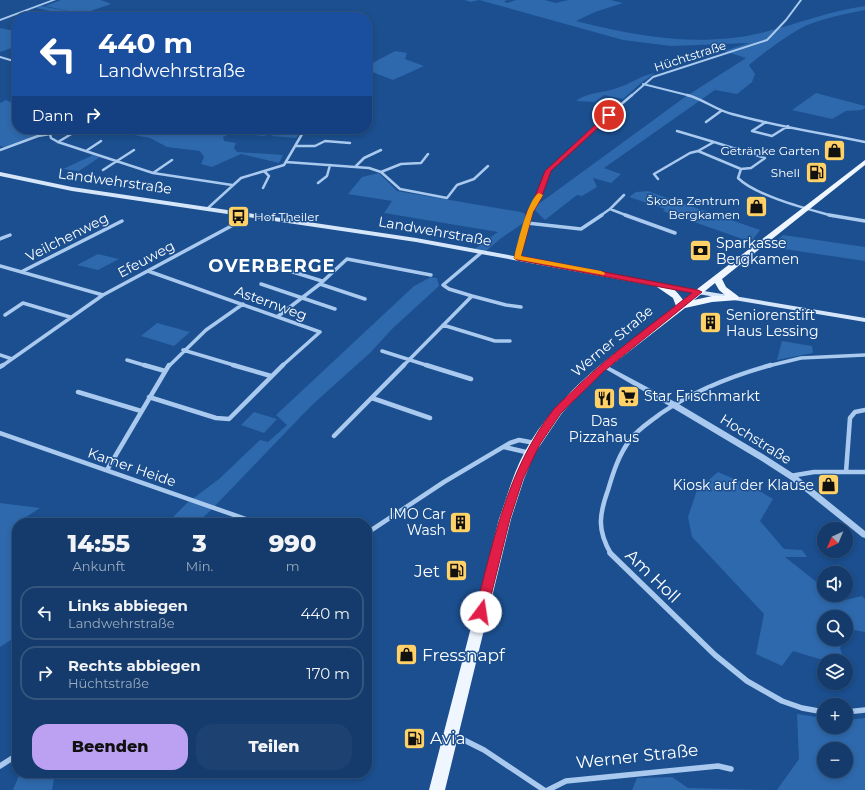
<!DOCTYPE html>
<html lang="de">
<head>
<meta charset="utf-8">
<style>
  :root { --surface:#143b6b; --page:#1d4271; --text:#f1f3f6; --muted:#9dadc1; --line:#33557e; --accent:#bca0f2 }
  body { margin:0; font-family:Montserrat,sans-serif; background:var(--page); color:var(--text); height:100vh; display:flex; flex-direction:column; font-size:15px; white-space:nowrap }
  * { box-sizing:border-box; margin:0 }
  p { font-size:13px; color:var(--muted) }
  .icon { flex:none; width:22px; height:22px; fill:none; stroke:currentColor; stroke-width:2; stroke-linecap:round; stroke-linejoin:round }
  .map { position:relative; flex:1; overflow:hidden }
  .details { position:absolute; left:12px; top:518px; width:360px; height:260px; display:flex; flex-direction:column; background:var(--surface); border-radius:16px; box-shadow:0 2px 6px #0003,0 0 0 1px var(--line) }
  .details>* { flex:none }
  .top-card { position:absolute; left:12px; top:12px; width:360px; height:122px; border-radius:16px; box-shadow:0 2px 6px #0003,0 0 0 1px var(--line); background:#1a4fa0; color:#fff; overflow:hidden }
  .needle { width:26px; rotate:224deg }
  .fabs { position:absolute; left:817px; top:522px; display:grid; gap:8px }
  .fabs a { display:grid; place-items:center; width:36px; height:36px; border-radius:50%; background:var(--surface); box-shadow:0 2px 6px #0003,0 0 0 1px var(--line); font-size:20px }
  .pin { position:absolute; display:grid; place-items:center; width:34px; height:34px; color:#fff; margin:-17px; border:2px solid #fff; border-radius:50%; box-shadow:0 1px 4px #0007 }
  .me { position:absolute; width:44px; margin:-22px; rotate:14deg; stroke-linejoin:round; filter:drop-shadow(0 0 3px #0008) }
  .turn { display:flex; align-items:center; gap:14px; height:84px; padding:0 20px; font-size:18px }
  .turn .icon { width:52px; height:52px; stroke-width:2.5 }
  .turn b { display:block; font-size:28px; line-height:34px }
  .then { display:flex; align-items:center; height:38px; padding:0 20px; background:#0003; gap:8px; font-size:15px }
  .eta { display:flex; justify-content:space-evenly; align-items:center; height:68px; text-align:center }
  .eta b { font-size:24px; font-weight:800; line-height:28px }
  .action { display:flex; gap:8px; margin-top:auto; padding:8px 20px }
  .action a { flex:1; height:46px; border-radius:16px; background:var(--accent); color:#111; font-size:16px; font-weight:800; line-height:46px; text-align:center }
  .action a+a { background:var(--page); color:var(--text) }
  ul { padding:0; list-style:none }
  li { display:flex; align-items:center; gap:12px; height:54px; margin:0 8px 6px; padding:0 12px; border:2px solid var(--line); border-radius:16px }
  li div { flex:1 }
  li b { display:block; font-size:15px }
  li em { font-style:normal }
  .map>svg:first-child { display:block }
  .green { fill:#2e69ad; fill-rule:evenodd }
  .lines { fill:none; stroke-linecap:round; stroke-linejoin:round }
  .minor-far4 { stroke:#a9c9ee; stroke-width:2 }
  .minor-far3 { stroke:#a9c9ee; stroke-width:2.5 }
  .minor-far2 { stroke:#a9c9ee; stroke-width:3.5 }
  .minor-far1 { stroke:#a9c9ee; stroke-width:4.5 }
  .minor { stroke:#a9c9ee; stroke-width:5.5 }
  .tertiary { fill:#a9c9ee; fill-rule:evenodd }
  .secondary { fill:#d6e6fa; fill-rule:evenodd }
  .primary { fill:#f0f6ff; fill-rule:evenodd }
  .route { fill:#e11d48; stroke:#92132f }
  .slow { fill:#f59e0b }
  .labels { text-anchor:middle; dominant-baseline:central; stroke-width:3; stroke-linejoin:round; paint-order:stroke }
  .far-street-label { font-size:12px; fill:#fff; stroke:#1b4f8f }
  .far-poi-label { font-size:12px; fill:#fff; stroke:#1b4f8f; text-anchor:end }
  .street-label { font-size:14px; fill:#fff; stroke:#1b4f8f }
  .poi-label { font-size:14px; fill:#fff; stroke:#1b4f8f; text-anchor:start }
  .near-poi-label { font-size:17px; fill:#fff; stroke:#1b4f8f; text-anchor:start }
  .near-street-label { font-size:17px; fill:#fff; stroke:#1b4f8f }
  .district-label { font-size:18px; font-weight:bold; letter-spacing:1px; fill:#fff; stroke:#1b4f8f }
</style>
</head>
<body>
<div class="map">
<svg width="865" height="790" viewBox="0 0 865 790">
  <rect width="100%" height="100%" fill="#1b4f8f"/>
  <path class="green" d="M61,0h40l10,4 -29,10 -37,-8z
    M464,0h45l-5,1 3,2 9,-3h29l11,3 12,-3h43l12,3 -28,9 -19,9c51,13 103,23 156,17 46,-5 88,-26 133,-32v4c-20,4 -41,8 -60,16 -16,8 -42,27 -56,39l6,9 -3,8 -15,12 -22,-4 -111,78 17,6 -10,9 -18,-5 4,9 -15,9 -5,-1 -32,25 -12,-12 152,-111 61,-39 -22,-7 25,-8 -78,3 -48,-6 -144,-40 -8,2z
    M41,6l31,6 -13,5h-17l13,-5 -19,-4z
    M17,27v19l-17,6v-24l10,2z
    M395,51l12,2 -2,6 19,7 -31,14 -26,-10v-4z
    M655,73l-14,10 -18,16 -19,-4 -9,7 -19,-1c11,-9 28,-8 41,-13 14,-4 22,-12 38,-15z
    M816,93l49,13v2l-3,2 -16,1 -14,8 -40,-9z
    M6,100l11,5v24h35l-47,18 -5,-1v-43z
    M136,129h7l14,5h29l26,-4 11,2 9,-3h48l-16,7 -27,-3 -8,1 -6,3 1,4 12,2 -2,5 3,4 46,3 -4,8 -38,-9 -29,13 -11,-3 3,-7 -4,-6 -33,-4 -17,-9 -27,-5z
    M286,129l16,1 -6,8 -25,-2z
    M93,155l7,2 -21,14 -16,-2z
    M379,173l18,18 124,21 4,2 1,7 -26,18 -15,13 -12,-2 25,-18 -114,-19 8,-12 -44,-7 14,-17z
    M648,191l8,3 104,36 -9,12 -88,-31 2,-2 -36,-12 7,-5z
    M783,235l82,12v14l-81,-12 -14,-1z
    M98,254l21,5 -21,11 -21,-5z
    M431,277l6,1 2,8 -47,43 -21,23 -59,53 -102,106 -13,12h-30l20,-20 32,-24 41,-39 8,2 19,-17 -11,-10 138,-129z
    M157,323l33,9 -16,14 -33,-10z
    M782,341l30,5 1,7 -36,7z
    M254,412l23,7 -13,14 -23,-8z
    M718,472l35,15 20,12 -13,22 24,28 18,1 5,7h-22l29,23 10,7v8h14l7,5 17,-4 3,3v33l-16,-3 -3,7v-19h-22v22h21l-5,9 4,13h-18l-33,-10 -11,15 -26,-12 8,-40 -72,-77 -4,-20 9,-27z
    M0,503l40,5 -17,11 7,4h-13v113l-17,11z
    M797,714l27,4v9h22v-7l19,-2v72h-88l22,-31zM824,749h22v22h-22z
    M20,773h35l-3,17h-39z
    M672,777l16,11 79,2h-135l5,-12z"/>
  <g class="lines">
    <path class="minor-far4" d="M0,57l17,5
      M643,84l48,12
      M631,96l22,-19 114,-37 19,-20 15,-20"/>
    <path class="minor-far3" d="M687,95c16,4 29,15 45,19 43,12 89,19 133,28
      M706,122l15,-11
      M766,122l-14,9 20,5 16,-10
      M50,134l1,4 7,4 95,31 79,12
      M58,142l15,-9
      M295,146h20l10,-5 25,2
      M0,150l38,-14 12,-2 7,-5
      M86,151l15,-10
      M698,151l43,18 10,-1 14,-10 -51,-16
      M286,162l83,6 12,4 19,17 47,9 10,-13 17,-6 14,-13
      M356,166l8,-8 17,-8
      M741,169l-3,9c18,18 70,31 95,38
      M103,170l31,-20
      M381,172l20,-8 20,-1 7,-9
      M153,173l19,-13
      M658,179l-4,-5 36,-21 8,-2 16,-9 -37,-11
      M318,183l9,-7 3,-11
      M263,188l6,-12 -5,-5
      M208,208l33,-30 43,-13 21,-36
      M610,209l14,-14
      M529,216l9,-17 10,-28 49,-46 35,-30
      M600,216l10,-7 18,7"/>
    <path class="minor-far2" d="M625,215l50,18
      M829,215l36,6
      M527,223l54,6 21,-14
      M0,239l10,-4
      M517,258l13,-43
      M274,262l6,6 42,13
      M0,266l103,29
      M148,271l172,61
      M21,272l101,-51
      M261,284l74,25
      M320,284l45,15
      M472,296l34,9 15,2
      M5,315l18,-12 47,14
      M277,317l43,-33 27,-25 84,16
      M443,325l52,16h15
      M183,350l54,16
      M382,351l47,15
      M0,355l12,4
      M127,360l20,6
      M2,366l101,-71 132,-71
      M169,366l37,-36 37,-26
      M282,366l38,-34
      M403,366l69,-70 -23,-7 -6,-4 39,-33
      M768,366l33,-8 64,-3"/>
    <path class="minor-far1" d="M144,365l21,6
      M233,365l38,11
      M426,365l45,14
      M0,367l3,-2
      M78,392l63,19
      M149,397l67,21 13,1 54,-54
      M372,398l58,20
      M0,433l257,90
      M334,436l70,-71
      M504,447l26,6
      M107,470l62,-105
      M846,472l4,-54 5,-6 10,-2
      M790,476l24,-4h51
      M367,533l77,-51 66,-39 9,-3 16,3
      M611,554c-14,-24 -12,-39 -3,-64 5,-17 11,-36 22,-50 8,-11 20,-18 30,-26 35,-24 71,-38 111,-49"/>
    <path class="minor" d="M610,553l105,102 32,26 35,20 20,7 22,4
      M846,712l19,-2
      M454,735l30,15 60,40
      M0,766l17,-11
      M548,790l18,-9 152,-15 13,3"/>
    <path class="tertiary" d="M51,0h5l-56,21v-2z
      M604,364l73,39 89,53 31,20 68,55v7l-3,-1 -71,-57 -31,-20 -89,-53 -69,-40 -1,-1z"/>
    <path class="secondary" d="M0,172l72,15 344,51 282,52 167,28v4l-167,-28 -282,-52 -344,-51 -72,-15z"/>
    <path class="primary" d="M865,160v5l-143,114 4,8 12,9 1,2 -1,2 -26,2 -27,6 -81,63 -31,30 -11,12 -27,40 -11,26 -13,40 -66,271h-16l70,-271c8,-22 14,-45 25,-66 34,-63 97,-104 152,-147l-3,-8 -16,-11 -1,-2 1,-2c10,-2 21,9 26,17zM715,283l4,7 7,6h-14l-18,4z"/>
  </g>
  <path class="route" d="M607,114l5,1 -61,56 -10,28 -8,13 -12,44 177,34 4,2 -98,79 -43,42 -21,31 -17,35 -13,40 -23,93 -2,3 -4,2 -4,-2 -2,-3c19,-73 32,-141 78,-202 8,-9 18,-17 26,-25 35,-34 75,-62 113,-92l-175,-33 -3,-2 13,-46 7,-13 11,-28z"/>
  <path class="slow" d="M539,193l4,2 -10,17 -12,44 80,15 4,2 -1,2 -89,-16 -1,-1c3,-13 14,-60 25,-65z"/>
  <defs>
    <symbol id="shop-square" viewBox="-11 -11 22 22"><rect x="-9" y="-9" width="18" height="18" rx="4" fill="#ffd166" stroke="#1b4f8f"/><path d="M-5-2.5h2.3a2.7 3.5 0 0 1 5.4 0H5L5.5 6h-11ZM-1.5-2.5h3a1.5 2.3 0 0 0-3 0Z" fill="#111"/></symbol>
    <symbol id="fuel-square" viewBox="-11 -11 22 22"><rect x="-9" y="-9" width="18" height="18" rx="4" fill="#ffd166" stroke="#1b4f8f"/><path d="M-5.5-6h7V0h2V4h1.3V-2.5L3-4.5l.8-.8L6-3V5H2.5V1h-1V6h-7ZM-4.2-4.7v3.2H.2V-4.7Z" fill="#111"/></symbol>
    <symbol id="bus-square" viewBox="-11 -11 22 22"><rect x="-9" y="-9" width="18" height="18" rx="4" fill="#ffd166" stroke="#1b4f8f"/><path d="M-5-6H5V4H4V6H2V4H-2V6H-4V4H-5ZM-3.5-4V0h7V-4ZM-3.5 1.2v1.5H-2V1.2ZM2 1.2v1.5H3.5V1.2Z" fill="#111"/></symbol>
    <symbol id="bank-square" viewBox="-11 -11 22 22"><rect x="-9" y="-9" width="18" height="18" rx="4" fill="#ffd166" stroke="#1b4f8f"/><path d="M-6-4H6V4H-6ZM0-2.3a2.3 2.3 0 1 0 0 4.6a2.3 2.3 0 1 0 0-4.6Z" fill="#111"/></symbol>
    <symbol id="building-square" viewBox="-11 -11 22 22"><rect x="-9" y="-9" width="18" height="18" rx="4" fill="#ffd166" stroke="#1b4f8f"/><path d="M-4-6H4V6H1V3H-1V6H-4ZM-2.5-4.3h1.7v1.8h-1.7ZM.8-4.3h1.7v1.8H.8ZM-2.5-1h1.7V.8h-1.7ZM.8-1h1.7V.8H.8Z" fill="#111"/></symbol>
    <symbol id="supermarket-square" viewBox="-11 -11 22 22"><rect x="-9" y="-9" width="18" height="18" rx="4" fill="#ffd166" stroke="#1b4f8f"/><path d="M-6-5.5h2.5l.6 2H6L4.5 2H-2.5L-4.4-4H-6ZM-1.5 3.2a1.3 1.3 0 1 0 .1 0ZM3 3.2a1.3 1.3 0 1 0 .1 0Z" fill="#111"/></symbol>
    <symbol id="restaurant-square" viewBox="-11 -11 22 22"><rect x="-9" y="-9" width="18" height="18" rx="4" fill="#ffd166" stroke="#1b4f8f"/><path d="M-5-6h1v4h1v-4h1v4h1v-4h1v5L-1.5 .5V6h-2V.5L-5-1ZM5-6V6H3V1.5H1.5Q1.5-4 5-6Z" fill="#111"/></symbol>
  </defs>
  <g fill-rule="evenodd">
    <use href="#shop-square" x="822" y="138" width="25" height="25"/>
    <use href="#fuel-square" x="804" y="160" width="25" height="25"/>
    <use href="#shop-square" x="744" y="194" width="25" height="25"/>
    <use href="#bus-square" x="226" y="204" width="25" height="25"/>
    <use href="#bank-square" x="688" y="238" width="25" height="25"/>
    <use href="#building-square" x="698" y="310" width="25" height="25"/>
    <use href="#supermarket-square" x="616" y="384" width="25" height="25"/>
    <use href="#restaurant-square" x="592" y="386" width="25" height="25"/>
    <use href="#shop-square" x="816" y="472" width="25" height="25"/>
    <use href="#building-square" x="448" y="510" width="25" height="25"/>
    <use href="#fuel-square" x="444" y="558" width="25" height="25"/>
    <use href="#shop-square" x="394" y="642" width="25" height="25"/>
    <use href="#fuel-square" x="402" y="726" width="25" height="25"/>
  </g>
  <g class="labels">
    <g class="far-street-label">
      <text transform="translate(690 56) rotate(-18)">Hüchtstraße</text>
    </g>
    <g class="far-poi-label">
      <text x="820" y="150">Getränke Garten</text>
      <text x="800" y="172">Shell</text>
      <text x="740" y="200">Škoda Zentrum<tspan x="740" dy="14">Bergkamen</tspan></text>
      <text x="254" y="216" text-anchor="start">Hof Theiler</text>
    </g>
    <g class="street-label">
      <text transform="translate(115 181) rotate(8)">Landwehrstraße</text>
      <text transform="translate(435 231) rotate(10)">Landwehrstraße</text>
      <text transform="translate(67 237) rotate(-27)">Veilchenweg</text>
      <text transform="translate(146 259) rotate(-28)">Efeuweg</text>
      <text transform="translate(271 303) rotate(20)">Asternweg</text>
      <text transform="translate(612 341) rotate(-40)">Werner Straße</text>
      <text transform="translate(756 439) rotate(32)">Hochstraße</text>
      <text transform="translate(132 467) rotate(19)">Kamer Heide</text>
    </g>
    <g class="poi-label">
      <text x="716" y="243">Sparkasse<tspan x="716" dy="16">Bergkamen</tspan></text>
      <text x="726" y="315">Seniorenstift<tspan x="726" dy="16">Haus Lessing</tspan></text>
      <text x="644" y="396">Star Frischmarkt</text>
      <text x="604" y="421" text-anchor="middle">Das<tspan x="604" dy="16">Pizzahaus</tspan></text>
      <text x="814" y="485" text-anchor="end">Kiosk auf der Klause</text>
      <text x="446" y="514" text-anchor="end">IMO Car<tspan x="446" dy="16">Wash</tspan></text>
    </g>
    <g class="near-poi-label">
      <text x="440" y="571" text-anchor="end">Jet</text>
      <text x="422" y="655">Fressnapf</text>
      <text x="430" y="738">Avia</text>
    </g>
    <g class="near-street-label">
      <text transform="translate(653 576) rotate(44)">Am Holl</text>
      <text transform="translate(637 756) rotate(-6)">Werner Straße</text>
    </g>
    <g class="district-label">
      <text x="272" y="266">OVERBERGE</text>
    </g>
  </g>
</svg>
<div class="fabs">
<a><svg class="needle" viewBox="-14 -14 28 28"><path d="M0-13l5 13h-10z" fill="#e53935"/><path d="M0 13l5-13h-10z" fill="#9dadc1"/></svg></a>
<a><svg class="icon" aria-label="sound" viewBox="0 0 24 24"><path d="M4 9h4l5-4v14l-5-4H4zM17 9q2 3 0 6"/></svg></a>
<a><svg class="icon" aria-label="search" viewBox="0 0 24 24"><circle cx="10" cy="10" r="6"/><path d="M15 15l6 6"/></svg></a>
<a><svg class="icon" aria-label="layers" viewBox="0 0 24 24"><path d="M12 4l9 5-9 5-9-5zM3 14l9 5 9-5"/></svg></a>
<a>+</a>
<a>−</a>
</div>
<div class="pin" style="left:609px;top:115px;background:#d93025"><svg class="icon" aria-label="arrive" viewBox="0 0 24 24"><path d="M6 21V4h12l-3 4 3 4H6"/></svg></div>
<svg class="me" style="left:481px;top:612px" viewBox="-20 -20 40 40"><circle r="19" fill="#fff"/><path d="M0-13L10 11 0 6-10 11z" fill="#e11d48"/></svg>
<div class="top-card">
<div class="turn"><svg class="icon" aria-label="left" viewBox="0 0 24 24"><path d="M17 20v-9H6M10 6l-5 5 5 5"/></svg><div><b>440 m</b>Landwehrstraße</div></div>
<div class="then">Dann<svg class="icon" aria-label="right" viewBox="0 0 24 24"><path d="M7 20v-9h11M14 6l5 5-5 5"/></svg></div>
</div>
<section class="details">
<div class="eta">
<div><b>14:55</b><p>Ankunft</p></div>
<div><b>3</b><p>Min.</p></div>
<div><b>990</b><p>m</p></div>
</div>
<ul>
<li><svg class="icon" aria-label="left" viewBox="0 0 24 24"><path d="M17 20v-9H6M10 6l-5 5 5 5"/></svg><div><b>Links abbiegen</b><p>Landwehrstraße</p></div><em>440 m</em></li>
<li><svg class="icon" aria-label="right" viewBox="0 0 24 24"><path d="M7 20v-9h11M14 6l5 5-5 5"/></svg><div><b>Rechts abbiegen</b><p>Hüchtstraße</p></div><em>170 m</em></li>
</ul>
<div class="action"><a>Beenden</a><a>Teilen</a></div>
</section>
</div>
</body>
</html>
